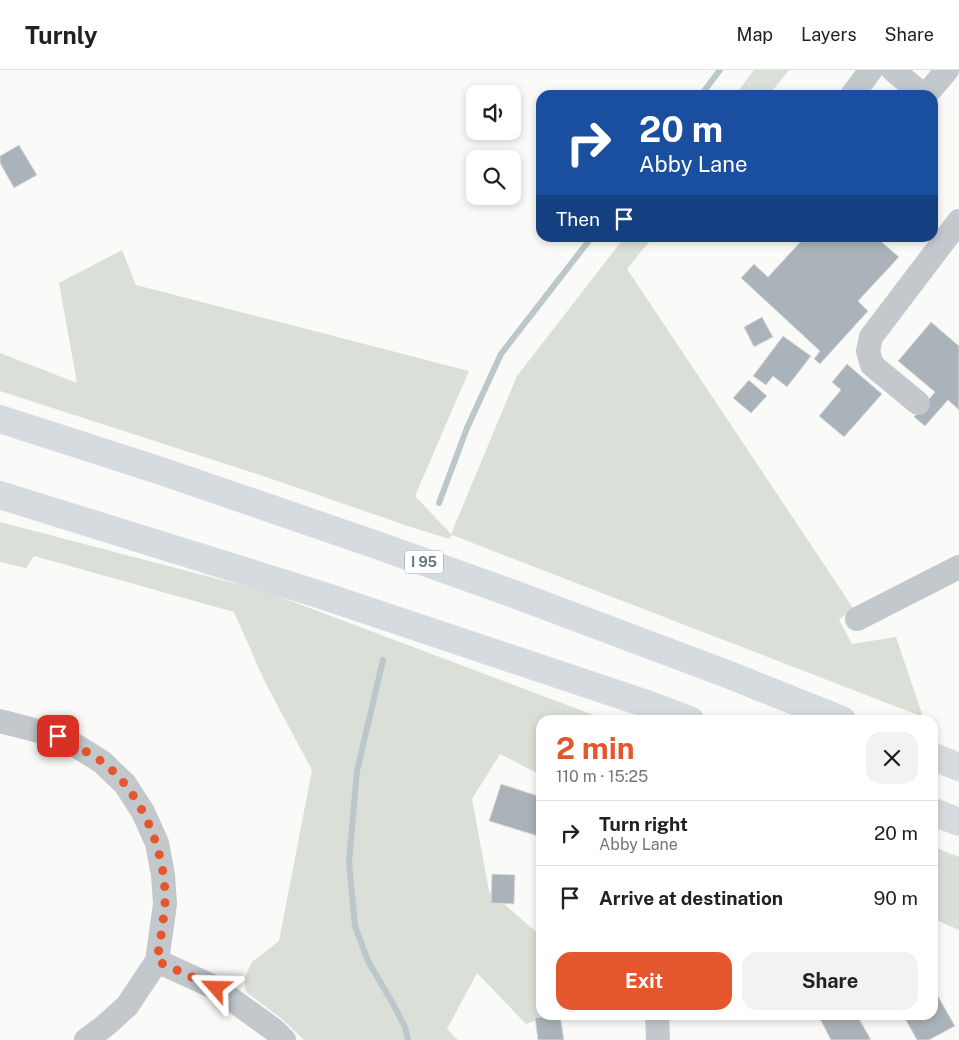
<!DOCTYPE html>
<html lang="en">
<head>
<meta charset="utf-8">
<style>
  :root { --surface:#fff; --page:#f2f2f2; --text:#202124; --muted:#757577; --line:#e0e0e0; --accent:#e4572e }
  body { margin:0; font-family:"Public Sans",sans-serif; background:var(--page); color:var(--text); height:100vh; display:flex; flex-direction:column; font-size:19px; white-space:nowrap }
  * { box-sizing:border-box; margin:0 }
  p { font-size:16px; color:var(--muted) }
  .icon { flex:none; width:28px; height:28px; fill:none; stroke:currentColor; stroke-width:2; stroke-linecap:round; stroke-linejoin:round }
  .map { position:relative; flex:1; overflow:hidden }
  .details { position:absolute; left:536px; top:645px; width:402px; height:305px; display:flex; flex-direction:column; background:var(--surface); border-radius:15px; box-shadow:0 2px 8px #0003 }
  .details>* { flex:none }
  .top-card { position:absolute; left:536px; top:20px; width:402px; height:152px; border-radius:15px; box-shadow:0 2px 8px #0003; background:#1a4fa0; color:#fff; overflow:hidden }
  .buttons { position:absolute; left:466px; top:15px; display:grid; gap:10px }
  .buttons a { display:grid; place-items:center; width:55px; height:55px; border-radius:10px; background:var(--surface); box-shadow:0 2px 8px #0003; font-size:25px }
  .pin { position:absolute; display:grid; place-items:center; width:42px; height:42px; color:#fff; margin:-21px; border-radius:10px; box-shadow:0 2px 8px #0006 }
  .me { position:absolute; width:55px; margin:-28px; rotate:295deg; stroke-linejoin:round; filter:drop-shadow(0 0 4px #0008) }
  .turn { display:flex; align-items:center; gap:18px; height:105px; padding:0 20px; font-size:22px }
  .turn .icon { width:65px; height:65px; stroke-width:2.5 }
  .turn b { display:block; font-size:35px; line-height:42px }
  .then { display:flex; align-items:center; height:48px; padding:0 20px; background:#0003; gap:10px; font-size:19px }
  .round { display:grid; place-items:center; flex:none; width:52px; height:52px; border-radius:15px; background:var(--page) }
  .headline { display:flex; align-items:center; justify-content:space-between; height:85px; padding:0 20px }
  h1 { font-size:30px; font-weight:700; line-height:38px; color:var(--accent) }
  .cta { display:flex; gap:10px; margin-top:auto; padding:10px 20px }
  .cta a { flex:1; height:58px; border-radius:15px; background:var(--accent); color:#fff; font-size:20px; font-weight:700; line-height:58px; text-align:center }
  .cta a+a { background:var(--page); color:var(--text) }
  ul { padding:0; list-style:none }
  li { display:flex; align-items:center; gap:15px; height:65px; padding:0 20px; border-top:1px solid var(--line) }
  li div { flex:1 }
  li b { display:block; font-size:19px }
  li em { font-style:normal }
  header { display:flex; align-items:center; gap:30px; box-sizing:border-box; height:70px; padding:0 25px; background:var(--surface); border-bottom:1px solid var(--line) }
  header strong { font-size:24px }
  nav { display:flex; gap:28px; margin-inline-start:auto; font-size:18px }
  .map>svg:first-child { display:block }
  .green { fill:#dadfd7 }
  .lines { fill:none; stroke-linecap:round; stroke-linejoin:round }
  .stream { stroke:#bbc7cb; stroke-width:6 }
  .building { fill:#aab3b9; stroke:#dcdcda }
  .minor { stroke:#c3c8cc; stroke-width:24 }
  .highway { stroke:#d6dbdf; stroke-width:28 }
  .route { stroke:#e4572e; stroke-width:9; stroke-dasharray:0 16.2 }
  .labels { text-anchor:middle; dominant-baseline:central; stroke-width:5; stroke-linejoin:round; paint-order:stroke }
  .shield { fill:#fff; stroke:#939fa8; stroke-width:1 }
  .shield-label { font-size:14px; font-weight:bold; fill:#657683 }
</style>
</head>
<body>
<header>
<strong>Turnly</strong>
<nav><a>Map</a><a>Layers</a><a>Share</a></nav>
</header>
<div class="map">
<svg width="959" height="970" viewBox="0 0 959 970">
  <rect width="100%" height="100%" fill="#fafaf8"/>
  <path class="green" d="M754,0h35l-20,25h-34z
    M624,168h28l-25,31 226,339 -14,12 13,24 44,-7 27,80 -471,-182 -3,4 -44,-14 -139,-48 -266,-86v-38l77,30 -18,-100 63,-33 14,35 333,86 -54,125 36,38 66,-158z
    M0,452l267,70 340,128h-66v53l-6,-1 -35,-18 -28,45 17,92 52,45v79h10l-25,9 -49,-51 -30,56 11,11h-154l-22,-21 -36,-27 -2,-13 8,-17 27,-21 33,-171 -47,-88 -31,-70 -200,-56 -8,12 -26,-6z
    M934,777l25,10v73l-25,-11z"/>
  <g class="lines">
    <path class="stream" d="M701,25l19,-25
      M439,433l28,-75 34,-74 90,-116
      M383,590l-26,111 -8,91 6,64 13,35 24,41 13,25 3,13"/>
  </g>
  <path class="building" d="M19,75l18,30 -23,13 -14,-25v-7z
    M804,168h73l22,19 -41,44 10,10 -48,53 -6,-5 6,-8 -79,-73 13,-14 14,13z
    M762,247l11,20 -19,10 -10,-20z
    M931,252l28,24v64l-11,-10 -23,26 -11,-9 21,-25 -37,-31z
    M783,266l28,20 -24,31 -14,-11 -7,9 -13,-9z
    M847,294l35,30 -38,43 -25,-21 22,-26 -9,-8z
    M749,310l18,16 -16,17 -18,-15z
    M501,714l40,13v40l-52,-16z
    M492,804l23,1 -1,29 -23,-1z
    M539,821h2v53h-2z
    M934,921h1l20,35 -26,14h-12l-14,-25h31z
    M556,945h4l4,25h-26l-3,-22z
    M818,945h39l14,25h-40z"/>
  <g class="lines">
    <path class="minor" d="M893,0l30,25
      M852,25l19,-25
      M926,25l21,-25
      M918,333l-46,-38 -4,-14 3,-14 88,-116
      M857,549l102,-52
      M0,651l58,15 20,11 24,15 23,22 18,28 14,31 6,32 2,29 -8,57 -30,45 -21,19 -20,15
      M157,891l59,27 58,42 10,10
      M657,945l1,25"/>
    <path class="highway" d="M0,349l161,52 210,72 143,51 213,80 115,46
      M0,425l321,100 326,109 43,16
      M934,687l25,10
      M934,742l25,10"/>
  </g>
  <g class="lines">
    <path class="route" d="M58,666c14,8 30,16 43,25 41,30 66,93 64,143 0,6 -2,13 -2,19 -2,13 -4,25 -6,38l59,27"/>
  </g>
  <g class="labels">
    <rect class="shield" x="405" y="480.5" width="38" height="23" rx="4"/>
    <g class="shield-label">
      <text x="424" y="492">I 95</text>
    </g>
  </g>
</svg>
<div class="buttons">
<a><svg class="icon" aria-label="sound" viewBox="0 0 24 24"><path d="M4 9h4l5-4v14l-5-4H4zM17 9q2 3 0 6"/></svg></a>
<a><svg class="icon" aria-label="search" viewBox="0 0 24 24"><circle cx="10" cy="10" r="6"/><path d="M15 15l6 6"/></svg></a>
</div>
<div class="pin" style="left:58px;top:666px;background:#d93025"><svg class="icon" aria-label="arrive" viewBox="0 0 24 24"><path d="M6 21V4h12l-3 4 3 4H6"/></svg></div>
<svg class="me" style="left:216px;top:918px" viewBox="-20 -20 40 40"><path d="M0-17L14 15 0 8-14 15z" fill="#e4572e" stroke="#fff" stroke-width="4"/></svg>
<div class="top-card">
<div class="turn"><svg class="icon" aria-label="right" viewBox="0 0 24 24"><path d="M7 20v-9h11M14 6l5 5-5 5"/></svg><div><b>20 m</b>Abby Lane</div></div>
<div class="then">Then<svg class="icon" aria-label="arrive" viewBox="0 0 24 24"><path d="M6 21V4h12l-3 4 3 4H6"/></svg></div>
</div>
<section class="details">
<div class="headline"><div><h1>2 min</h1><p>110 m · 15:25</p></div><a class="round"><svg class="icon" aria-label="close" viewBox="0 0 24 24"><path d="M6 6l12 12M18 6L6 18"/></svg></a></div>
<ul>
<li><svg class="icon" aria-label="right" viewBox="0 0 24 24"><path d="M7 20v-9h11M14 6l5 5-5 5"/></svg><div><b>Turn right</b><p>Abby Lane</p></div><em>20 m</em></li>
<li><svg class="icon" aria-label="arrive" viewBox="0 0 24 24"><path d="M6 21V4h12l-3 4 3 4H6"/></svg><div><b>Arrive at destination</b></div><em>90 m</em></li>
</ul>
<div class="cta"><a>Exit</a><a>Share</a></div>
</section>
</div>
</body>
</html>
